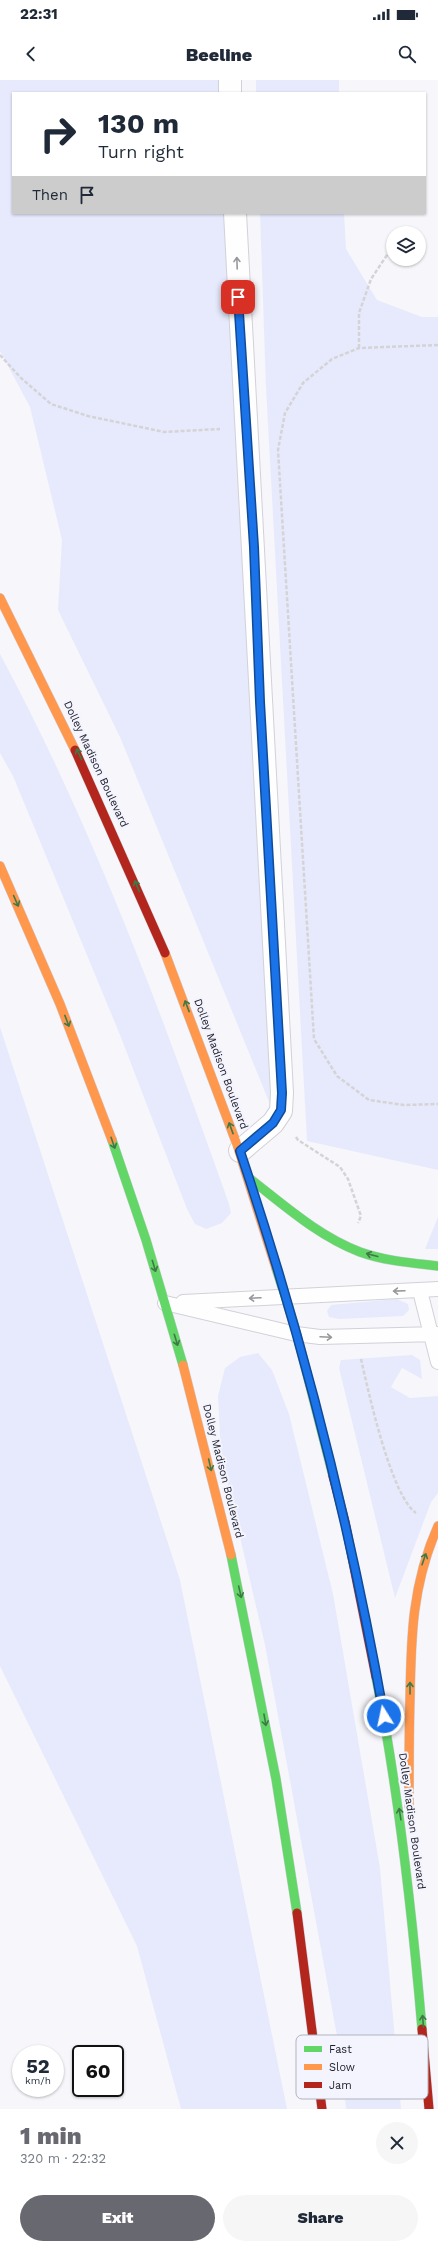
<!DOCTYPE html>
<html lang="en">
<head>
<meta charset="utf-8">
<style>
  :root { --surface:#fff; --page:#f6f6f7; --text:#1f2937; --muted:#747a83; --accent:#686870 }
  body { margin:0; font-family:"Work Sans",sans-serif; background:var(--page); color:var(--text); height:100vh; display:flex; flex-direction:column; font-size:15px; white-space:nowrap }
  * { box-sizing:border-box; margin:0 }
  p { font-size:13px; color:var(--muted) }
  .icon { flex:none; width:22px; height:22px; fill:none; stroke:currentColor; stroke-width:2; stroke-linecap:round; stroke-linejoin:round }
  .map { position:relative; height:2029px; overflow:hidden }
  .side { display:flex; flex-direction:column; background:var(--surface); flex:1 }
  .side>* { flex:none }
  .top-card { position:absolute; left:12px; top:12px; width:414px; height:122px; border-radius:0px; box-shadow:0 1px 3px #0004; background:#fff; color:var(--text); overflow:hidden }
  .controls { position:absolute; left:386px; top:146px; display:grid; gap:8px }
  .controls a { display:grid; place-items:center; width:40px; height:40px; border-radius:50%; background:var(--surface); box-shadow:0 1px 3px #0004; font-size:20px }
  .speed { position:absolute; left:12px; top:1965px; display:flex; gap:8px; font-size:20px; font-weight:700; text-align:center }
  .speed>* { display:grid; place-content:center; width:52px; height:52px; border-radius:50%; background:var(--surface); box-shadow:0 1px 3px #0004; line-height:1 }
  .speed small { font-size:10px; font-weight:400 }
  .speed .limit { border:2px solid #111; border-radius:6px; background:#fff; color:#111 }
  .pin { position:absolute; display:grid; place-items:center; width:34px; height:34px; color:#fff; margin:-17px; border-radius:8px; box-shadow:0 2px 6px #0006 }
  .me { position:absolute; width:44px; margin:-22px; rotate:350deg; stroke-linejoin:round; filter:drop-shadow(0 0 3px #0008) }
  .turn { display:flex; align-items:center; gap:14px; height:84px; padding:0 20px; font-size:18px }
  .turn .icon { width:52px; height:52px; stroke-width:2.5 }
  .turn b { display:block; font-size:28px; line-height:34px }
  .then { display:flex; align-items:center; height:38px; padding:0 20px; background:#0003; gap:8px; font-size:15px }
  .round { display:grid; place-items:center; flex:none; width:42px; height:42px; border-radius:21px; background:var(--page) }
  .overview { display:flex; align-items:center; justify-content:space-between; height:68px; padding:0 20px }
  h1 { font-size:24px; font-weight:800; line-height:30px; color:var(--accent) }
  .primary-button { display:flex; gap:8px; margin-top:auto; padding:8px 20px }
  .primary-button a { flex:1; height:46px; border-radius:24px; background:var(--accent); color:#fff; font-size:16px; font-weight:800; line-height:46px; text-align:center }
  .primary-button a+a { background:var(--page); color:var(--text) }
  .status { display:flex; justify-content:space-between; align-items:center; height:28px; padding:0 20px; background:var(--surface); direction:ltr }
  .status svg { height:11px; fill:currentColor }
  header { display:flex; justify-content:space-between; align-items:center; height:52px; padding:0 20px; background:var(--surface); font-size:18px; font-weight:800 }
  .map>svg:first-child { display:block }
  .green { fill:#e7eafc }
  .lines { fill:none; stroke-linecap:round; stroke-linejoin:round }
  .lane-casing { stroke:#d1d1d8; stroke-width:16 }
  .street-casing { stroke:#d1d1d8; stroke-width:24 }
  .fast-casing { stroke:#d1d1d8; stroke-width:10 }
  .slow-casing { stroke:#d1d1d8; stroke-width:10 }
  .jam-casing { stroke:#d1d1d8; stroke-width:10 }
  .path { stroke:#d4d4d6; stroke-width:2.5; stroke-dasharray:4 2; stroke-linecap:butt }
  .lane { stroke:#fefefe; stroke-width:14 }
  .street { stroke:#fefefe; stroke-width:22 }
  .fast { stroke:#63d668; stroke-width:9 }
  .slow { stroke:#ff974d; stroke-width:9 }
  .jam { stroke:#b3261e; stroke-width:9 }
  .oneway { stroke:#98989c }
  .oneway2 { stroke:#3f7946 }
  .route-casing { stroke:#114b97; stroke-width:10 }
  .route { stroke:#1a73e8; stroke-width:7 }
  .labels { text-anchor:middle; dominant-baseline:central; stroke-width:4; stroke-linejoin:round; paint-order:stroke }
  .street-label { font-size:11px; fill:#1b1c25; stroke:#f3f4fe }
  .key { fill:#f3f4fe; stroke:#b2b3bd; stroke-width:1 }
  .key-label { font-size:11px; fill:#1b1c25 }
</style>
</head>
<body>
<div class="status"><b>22:31</b><svg viewBox="0 0 49 12"><path d="M0 12V9h3v3zM5 12V6h3v6zM10 12V3h3v9zM15 12V0h3v12zM26 1h20v11H26zM47 4h2v5h-2z"/></svg></div>
<header><svg class="icon" aria-label="back" viewBox="0 0 24 24"><path d="M15 5l-7 7 7 7"/></svg>Beeline<svg class="icon" aria-label="search" viewBox="0 0 24 24"><circle cx="10" cy="10" r="6"/><path d="M15 15l6 6"/></svg></header>
<div class="map">
<svg width="438" height="2029" viewBox="0 0 438 2029">
  <rect width="100%" height="100%" fill="#f6f6fb"/>
  <path class="green" d="M0,0h223v13h-210v120h216l43,896 -152,-372 -62,-127 4,-70 -32,-133 -30,-56z
    M256,0h83v13h-83z
    M260,133h84l2,36 31,51 45,17h16v853l-131,-29 -41,-754z
    M0,574c94,175 163,363 229,550l2,9 -9,10 -16,6 -11,-5 -8,-15 -67,-174 -107,-259 -13,-23z
    M0,947l180,553 107,529h-106l-44,-163 -137,-280z
    M438,1137v32h-13z
    M397,1219l11,5 1,6 -6,6 -64,3 -10,-2 -2,-6 4,-6z
    M258,1273l14,17 17,44 44,180 47,274 21,241h-55l-4,-46 -77,-418 -44,-190 -3,-59 7,-28 15,-11z
    M412,1275l8,5 2,19 -20,-11 -11,19 19,11 28,-2v97l-7,9 -36,96 -56,-230 2,-8z"/>
  <g class="lines">
    <defs>
      <path id="lane" d="M420,1211l18,71
        M183,1222l255,-13
        M165,1223l131,31 24,3 118,-3"/>
      <path id="street" d="M230,0v13
        M235,133l47,880 -1,18 -8,12 -33,28"/>
      <path id="fast" d="M112,1060l34,100 37,125
        M249,1098c35,27 69,58 111,74 25,9 52,11 78,14
        M276,1188l20,63 37,145
        M231,1475l45,224 21,134
        M376,1597c23,116 36,234 46,352"/>
      <path id="slow" d="M0,518l75,152
        M0,786l60,138 52,136
        M165,873l71,189 40,126
        M183,1285l48,190
        M409,1726c0,-36 0,-71 1,-107 1,-62 2,-115 28,-173"/>
      <path id="jam" d="M75,670l90,203
        M333,1396l12,46 31,155
        M297,1833l25,196
        M422,1949l7,80"/>
    </defs>
    <use href="#lane" class="lane-casing"/>
    <use href="#street" class="street-casing"/>
    <use href="#fast" class="fast-casing"/>
    <use href="#slow" class="slow-casing"/>
    <use href="#jam" class="jam-casing"/>
    <path class="path" d="M438,265l-79,3 -27,11 -29,24 -18,30 -7,37 36,589 23,37 32,24 35,5 34,-1
      M359,268v-35l12,-34 22,-33
      M0,275l21,23 30,26 37,12 76,16 56,-3
      M296,1057l2,3 42,27 8,12 13,37 -3,7
      M361,1279c7,31 30,137 55,154"/>
    <use href="#lane" class="lane"/>
    <use href="#street" class="street"/>
    <use href="#fast" class="fast"/>
    <use href="#slow" class="slow"/>
    <use href="#jam" class="jam"/>
  </g>
  <defs><path id="oneway-shaft" d="M-6 0H5M1.5-3L5.5 0L1.5 3" fill="none" stroke-width="1.6" stroke-linecap="round" stroke-linejoin="round"/></defs>
  <g class="oneway">
    <use href="#oneway-shaft" transform="translate(237 183) rotate(-92)"/>
    <use href="#oneway-shaft" transform="translate(399 1211) rotate(178)"/>
    <use href="#oneway-shaft" transform="translate(255 1218) rotate(177)"/>
    <use href="#oneway-shaft" transform="translate(326 1257) rotate(3)"/>
  </g>
  <g class="oneway2">
    <use href="#oneway-shaft" transform="translate(79 674) rotate(-115)"/>
    <use href="#oneway-shaft" transform="translate(137 806) rotate(-113)"/>
    <use href="#oneway-shaft" transform="translate(16 821) rotate(66)"/>
    <use href="#oneway-shaft" transform="translate(187 926) rotate(-111)"/>
    <use href="#oneway-shaft" transform="translate(67 941) rotate(69)"/>
    <use href="#oneway-shaft" transform="translate(231 1048) rotate(-110)"/>
    <use href="#oneway-shaft" transform="translate(113 1063) rotate(71)"/>
    <use href="#oneway-shaft" transform="translate(372 1175) rotate(-165)"/>
    <use href="#oneway-shaft" transform="translate(154 1186) rotate(73)"/>
    <use href="#oneway-shaft" transform="translate(176 1260) rotate(73)"/>
    <use href="#oneway-shaft" transform="translate(210 1385) rotate(77)"/>
    <use href="#oneway-shaft" transform="translate(424 1479) rotate(-71)"/>
    <use href="#oneway-shaft" transform="translate(240 1512) rotate(77)"/>
    <use href="#oneway-shaft" transform="translate(410 1608) rotate(-90)"/>
    <use href="#oneway-shaft" transform="translate(265 1640) rotate(80)"/>
    <use href="#oneway-shaft" transform="translate(400 1734) rotate(-99)"/>
    <use href="#oneway-shaft" transform="translate(423 1941) rotate(-95)"/>
  </g>
  <g class="lines">
    <defs>
      <path id="route" d="M238,217l16,250 6,155 22,391 -1,17 -8,13 -33,28c62,185 110,373 144,565"/>
    </defs>
    <use href="#route" class="route-casing"/>
    <use href="#route" class="route"/>
  </g>
  <g class="labels">
    <g class="street-label">
      <text transform="translate(96 684) rotate(65)">Dolley Madison Boulevard</text>
      <text transform="translate(221 984) rotate(70)">Dolley Madison Boulevard</text>
      <text transform="translate(223 1391) rotate(76)">Dolley Madison Boulevard</text>
      <text transform="translate(412 1741) rotate(82)">Dolley Madison Boulevard</text>
    </g>
  </g>
  <rect x="296" y="1955" width="132" height="64" rx="6" class="key"/>
  <rect x="304" y="1966" width="18" height="6" fill="#63d668"/>
  <rect x="304" y="1984" width="18" height="6" fill="#ff974d"/>
  <rect x="304" y="2002" width="18" height="6" fill="#b3261e"/>
  <g class="key-label">
    <text x="329" y="1973">Fast</text>
    <text x="329" y="1991">Slow</text>
    <text x="329" y="2009">Jam</text>
  </g>
</svg>
<div class="controls">
<a><svg class="icon" aria-label="layers" viewBox="0 0 24 24"><path d="M12 4l9 5-9 5-9-5zM3 14l9 5 9-5"/></svg></a>
</div>
<div class="speed"><div>52<small>km/h</small></div><div class="limit">60</div></div>
<div class="pin" style="left:238px;top:217px;background:#d93025"><svg class="icon" aria-label="arrive" viewBox="0 0 24 24"><path d="M6 21V4h12l-3 4 3 4H6"/></svg></div>
<svg class="me" style="left:384px;top:1636px" viewBox="-20 -20 40 40"><circle r="17" fill="#1a73e8" stroke="#fff" stroke-width="3"/><path d="M0-11L8 9 0 5-8 9z" fill="#fff"/></svg>
<div class="top-card">
<div class="turn"><svg class="icon" aria-label="right" viewBox="0 0 24 24"><path d="M7 20v-9h11M14 6l5 5-5 5"/></svg><div><b>130 m</b>Turn right</div></div>
<div class="then">Then<svg class="icon" aria-label="arrive" viewBox="0 0 24 24"><path d="M6 21V4h12l-3 4 3 4H6"/></svg></div>
</div>
</div>
<section class="side">
<div class="overview"><div><h1>1 min</h1><p>320 m · 22:32</p></div><a class="round"><svg class="icon" aria-label="close" viewBox="0 0 24 24"><path d="M6 6l12 12M18 6L6 18"/></svg></a></div>
<div class="primary-button"><a>Exit</a><a>Share</a></div>
</section>
</body>
</html>
